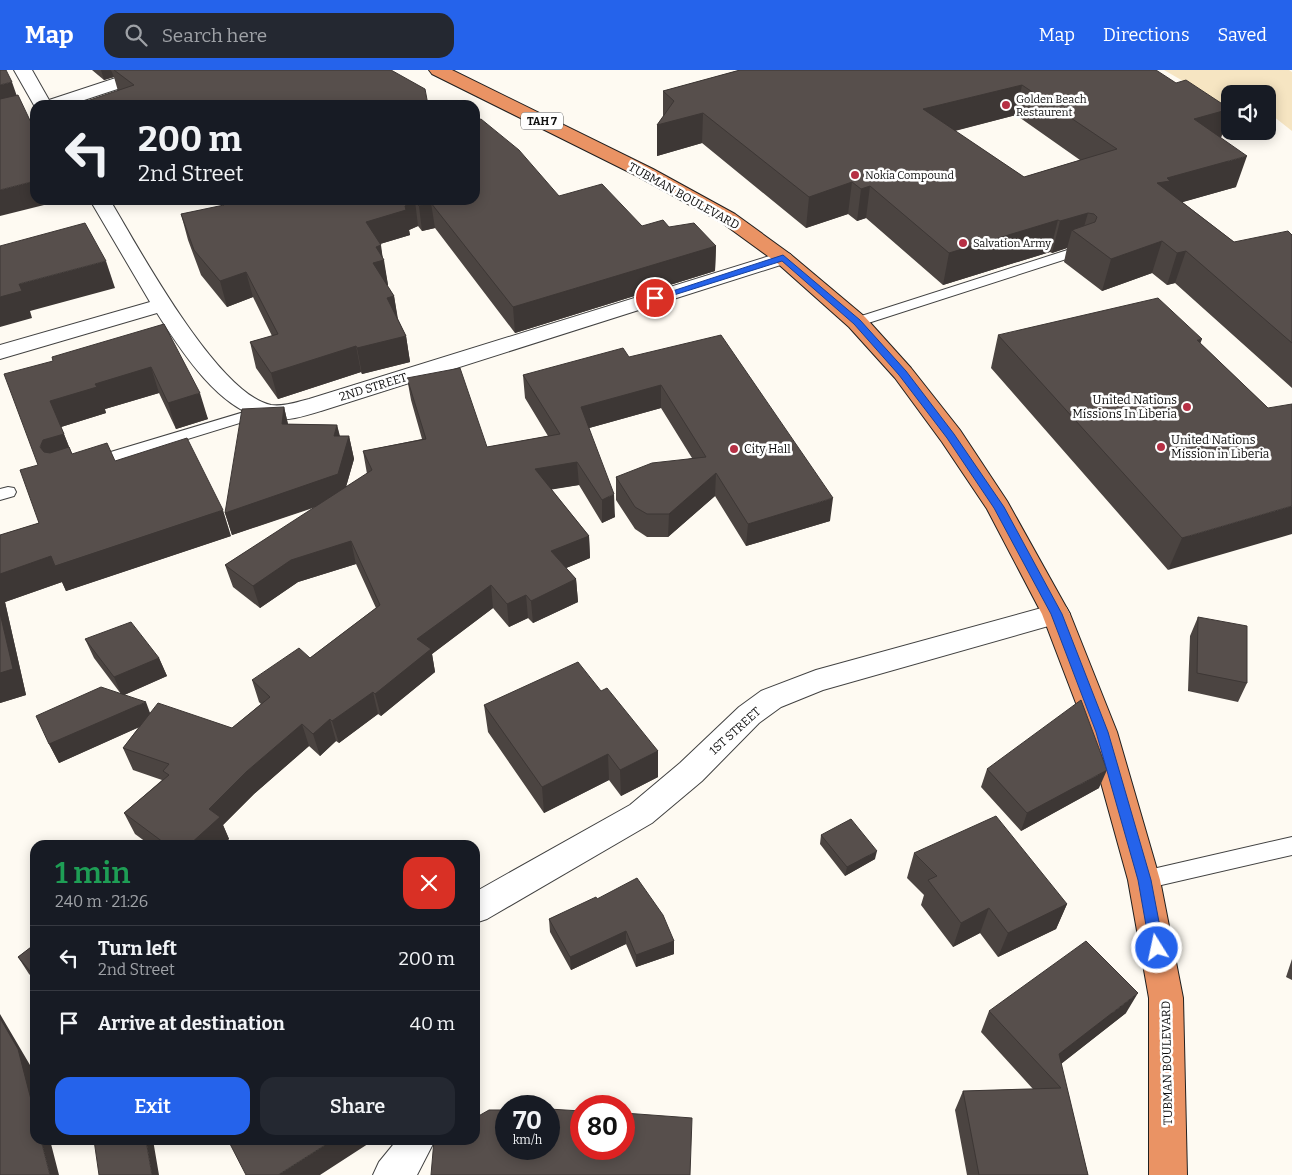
<!DOCTYPE html>
<html lang="en">
<head>
<meta charset="utf-8">
<style>
  :root { --surface:#171b24; --page:#242831; --text:#f1f3f6; --muted:#9ea1a6; --line:#363941; --accent:#2563eb }
  body { margin:0; font-family:Bitter,serif; background:var(--page); color:var(--text); height:100vh; display:flex; flex-direction:column; font-size:19px; white-space:nowrap }
  * { box-sizing:border-box; margin:0 }
  p { font-size:16px; color:var(--muted) }
  .icon { flex:none; width:28px; height:28px; fill:none; stroke:currentColor; stroke-width:2; stroke-linecap:round; stroke-linejoin:round }
  .map { position:relative; flex:1; overflow:hidden }
  .details { position:absolute; left:30px; top:770px; width:450px; height:305px; display:flex; flex-direction:column; background:var(--surface); border-radius:15px; box-shadow:0 2px 12px #0003 }
  .details>* { flex:none }
  .hud { position:absolute; left:30px; top:30px; width:450px; height:105px; border-radius:15px; box-shadow:0 2px 12px #0003; background:#171b24; color:var(--text); overflow:hidden }
  .tools { position:absolute; left:1221px; top:15px; display:grid; gap:10px }
  .tools a { display:grid; place-items:center; width:55px; height:55px; border-radius:10px; background:var(--surface); box-shadow:0 2px 12px #0003; font-size:25px }
  .speed { position:absolute; left:495px; top:1025px; display:flex; gap:10px; font-size:25px; font-weight:700; text-align:center }
  .speed>* { display:grid; place-content:center; width:65px; height:65px; border-radius:50%; background:var(--surface); box-shadow:0 2px 12px #0003; line-height:1 }
  .speed small { font-size:12px; font-weight:400 }
  .speed .limit { border:8px solid #d22; background:#fff; color:#111 }
  .pin { position:absolute; display:grid; place-items:center; width:42px; height:42px; color:#fff; margin:-21px; border:2px solid #fff; border-radius:50%; box-shadow:0 1px 5px #0007 }
  .me { position:absolute; width:55px; margin:-28px; rotate:350deg; stroke-linejoin:round; filter:drop-shadow(0 0 4px #0008) }
  .turn { display:flex; align-items:center; gap:18px; height:105px; padding:0 25px; font-size:22px }
  .turn .icon { width:65px; height:65px; stroke-width:2.5 }
  .turn b { display:block; font-size:35px; line-height:42px }
  .round { display:grid; place-items:center; flex:none; width:52px; height:52px; border-radius:15px; background:var(--page) }
  .head { display:flex; align-items:center; justify-content:space-between; height:85px; padding:0 25px }
  h1 { font-size:30px; font-weight:600; line-height:38px; color:#1e9e55 }
  .primary-button { display:flex; gap:10px; margin-top:auto; padding:10px 25px }
  .primary-button a { flex:1; height:58px; border-radius:15px; background:var(--accent); color:#fff; font-size:20px; font-weight:600; line-height:58px; text-align:center }
  .primary-button a+a { background:var(--page); color:var(--text) }
  ul { padding:0; list-style:none }
  li { display:flex; align-items:center; gap:15px; height:65px; padding:0 25px; border-top:1px solid var(--line) }
  li div { flex:1 }
  li b { display:block; font-size:19px }
  li em { font-style:normal }
  header { display:flex; align-items:center; gap:30px; box-sizing:border-box; height:70px; padding:0 25px; background:var(--accent); color:#fff }
  header strong { font-size:24px }
  nav { display:flex; gap:28px; margin-inline-start:auto; font-size:18px }
  .search { width:350px; height:45px; background:var(--page); display:flex; align-items:center; gap:12px; box-sizing:border-box; padding:0 18px; border-radius:15px; color:var(--muted); font-size:19px }
  .map>svg:first-child { display:block }
  .sand { fill:#f6e5c2 }
  .lines { fill:none; stroke-linecap:round; stroke-linejoin:round }
  .lane-casing { stroke:#424242; stroke-width:2 }
  .street-casing { stroke:#424242; stroke-width:2 }
  .highway-casing { stroke:#202020; stroke-width:2 }
  .lane { fill:#fff; fill-rule:evenodd }
  .street { fill:#fff; fill-rule:evenodd }
  .highway { fill:#ea9364; fill-rule:evenodd }
  .wall { fill:#4b4441; fill-rule:evenodd }
  .shaded-wall { fill:#3d3735 }
  .building { fill:#574f4c; stroke:#3d3735; fill-rule:evenodd }
  .route { fill:#2563eb; stroke:#184099 }
  .poi-dot { fill:#b63044; stroke:#fff; stroke-width:2 }
  .labels { text-anchor:middle; dominant-baseline:central; stroke-width:5; stroke-linejoin:round; paint-order:stroke }
  .far-poi-label { font-size:11px; fill:#0f0f0f; stroke:#fff; text-anchor:start }
  .shield { fill:#fff; stroke:#575757; stroke-width:1 }
  .shield-label { font-size:11px; font-weight:bold; fill:#0f0f0f }
  .street-label { font-size:12px; fill:#0f0f0f; stroke:#fff }
  .poi-label { font-size:12px; fill:#0f0f0f; stroke:#fff; text-anchor:start }
</style>
</head>
<body>
<header>
<strong>Map</strong>
<div class="search"><svg class="icon" aria-label="search" viewBox="0 0 24 24"><circle cx="10" cy="10" r="6"/><path d="M15 15l6 6"/></svg>Search here</div>
<nav><a>Map</a><a>Directions</a><a>Saved</a></nav>
</header>
<div class="map">
<svg width="1292" height="1105" viewBox="0 0 1292 1105">
  <rect width="100%" height="100%" fill="#fefaf2"/>
  <path class="sand" d="M1164,0h125l3,2v59l-19,-15 -5,-1v-21h-38v11l-9,-2z"/>
  <g class="lines">
    <defs>
      <path id="lane" d="M1080,176l5,1 2,3 -2,3 -223,72 -5,1 -7,-4 2,-3z
        M264,336l5,2 3,3 -3,3 -179,55 -6,-1 -2,-4 2,-4z
        M8,417l6,1 2,4 -2,4 -14,4v-11z
        M1292,767v18l-148,34 -7,-3 -3,-6 3,-6 7,-3z"/>
      <path id="street" d="M14,0h18l17,30 91,-30h26l-3,4 -94,31h-34v2z
        M90,130h20c28,47 107,194 161,205 12,2 26,-3 38,-6l467,-145 7,-2 7,2 3,4 -3,4 -469,149c-16,5 -35,11 -53,8 -47,-6 -87,-68 -111,-106l-157,46v-14l150,-43z
        M1056,534l10,3 4,7 -4,7 -243,69 -42,17 -22,16 -57,58 -50,42 -165,96 -12,4v-31l155,-87 50,-42 59,-56 22,-16 55,-21z
        M397,1070h38l-18,35h-44l6,-13z"/>
      <path id="highway" d="M429,0h23l201,99 82,45 55,40 75,63 46,51 49,62 47,71 63,113 47,118 43,148 23,118 4,177h-38v-177l-21,-118 -41,-148 -45,-118 -55,-105 -45,-67 -47,-64 -46,-51 -73,-65 -55,-40 -82,-45 -207,-103z"/>
    </defs>
    <use href="#lane" class="lane-casing"/>
    <use href="#street" class="street-casing"/>
    <use href="#highway" class="highway-casing"/>
    <use href="#lane" class="lane"/>
    <use href="#street" class="street"/>
    <use href="#highway" class="highway"/>
  </g>
  <path class="wall" d="M92,0h300l-274,21 -4,-14 -10,3z
    M740,0l436,13 54,28 -9,27 15,49 -54,15 52,40 58,-7v153l-117,-105 -8,2 -15,-12 -50,18 -38,-29 3,-14 -15,5 -2,-1 -107,33 -77,-67 -9,3 -9,-7 -42,14 -104,-85 -45,13v-31l6,-8v-26zM1016,45l64,45 -56,17 -69,-46z
    M559,126l83,30 27,1 47,19 -1,25 -200,62 -80,-105 -13,3 -4,-5 -9,4 1,5 -30,9 8,41 -1,1 7,10 4,23 8,17 4,26 -48,12 -1,-2 -83,27 -22,-31 -6,-26 22,-6 -19,-39 -26,10 -26,-32 -13,-35 -7,-26 42,-8 -2,-6h254z
    M164,254l44,95 -32,10 -17,-36 -54,16 1,4 -45,14 11,27 43,7 116,75 -165,55 -4,-9 -57,20 21,93 -26,8v-168l39,-12 -1,-58 15,-104z
    M998,265l202,8 68,65 -100,162 -177,-202z
    M629,287l201,164 -84,25 -31,-50 -47,41h-21l-12,-8 -19,-29v-23l76,-19 -31,-50 -72,20 26,89 -13,6 -23,-38 -28,4 38,47 1,22 -24,10 10,11 2,23 -45,21 -5,-5 -19,9 -16,-19 -61,46 3,18 -54,44 -3,-2 -39,29 -3,-2 -16,15 -11,-10 -55,48 -31,31 6,14 -7,6h-72l-15,-11 -11,-21 38,-33 -29,-10 -10,-22 16,-21 -80,36 -10,-19 72,-50 -27,-36 -9,-19 74,19 8,18 -43,19 26,18 82,15 29,-24 -2,-2 -7,-22 58,-22 66,-50 -20,-44 -58,18 -38,26 -27,-21 -8,-22 91,-58 -84,28 -7,-22 59,-106 4,17 49,1 3,11h9l5,23 -8,28 21,-13 -4,-23 59,-12 -11,-39 -4,-22 80,69 61,-11 -23,-38 -2,-23z
    M1198,547l49,66 -9,19 -50,-11 2,-55z
    M601,621l57,60v26l-37,19 -12,-16 -65,33 -56,-81 -4,-27z
    M987,699l112,19 -78,43 -40,-44z
    M821,765l54,24 -30,17 -25,-32z
    M914,783l153,51 -11,25 -58,28 -18,-24 -27,14 -32,-42 3,-10 -17,-17z
    M597,829l77,42v13l-38,13 -10,-23 -55,26 -21,-38 -1,-13z
    M35,874v36l-6,-6 -11,-17z
    M1292,889v21l-6,-3z
    M989,941l137,2 -65,51 27,111h-121l-12,-65 8,-19 70,-2 -52,-57z"/>
  <path class="shaded-wall" d="M101,0h10l3,7 -10,3z
    M12,12l8,23 -20,4v-24z
    M1022,15l-6,30 -98,25 5,-31z
    M1230,39l-10,31 -26,-21z
    M703,43l-1,30 -45,13v-31z
    M1247,86l-11,31 -74,21 -5,-25 10,-5z
    M35,111v19h29l-64,16v-26z
    M852,112l-4,32 -42,14 3,-31z
    M870,116l-4,32 -9,3 4,-32z
    M415,131l3,25 -9,4 1,5 -40,12 -4,-25z
    M431,133l4,25 -13,3 -3,-25z
    M1088,143l-7,24 -9,-7 -5,18 -15,5 8,-32z
    M1058,150l-8,32 -107,33 6,-32z
    M1162,171l-10,32 -50,18 9,-32z
    M381,175l2,15h1l4,25 -10,3 -5,-25 3,-16z
    M716,176l-1,25 -200,62 -2,-26z
    M1186,181l-11,32 -8,2 10,-32z
    M106,191l9,27 -85,23 2,7 -32,9v-30l19,-13z
    M246,202l7,25 -26,10 -7,-26z
    M394,226l4,26 -11,-24z
    M406,266l4,26 -48,12 -5,-26z
    M1202,269l-12,32 7,-31z
    M356,276l5,26 -83,27 -7,-26z
    M151,297l8,26 -54,16 -10,-25z
    M661,315v23l-79,22 -1,-23z
    M97,317l9,26 -45,14 -11,-26z
    M200,323l8,26 -32,10 -8,-26z
    M284,337l5,22 -7,-5z
    M337,355l5,23 -8,-12z
    M64,364l10,26 -20,6 -14,-19 3,-7z
    M349,366l5,23 -11,38 -111,38 -7,-22z
    M577,392l2,23 -42,7 -2,-23z
    M716,403l-1,23 -47,41 1,-23z
    M614,424l1,23 -13,6v-23z
    M833,428l-3,23 -84,25 2,-22z
    M1292,436v28l-124,36 14,-32z
    M223,440l8,26 -165,55 -4,-9 -57,20 21,93 -26,8v-129l51,-18z
    M589,466l1,22 -38,16 -1,-23z
    M351,471l5,23 -58,18 -38,26 -7,-22 38,-26z
    M576,509l2,23 -45,21 -2,-22z
    M491,515l2,23 -61,46 3,18 -54,44 -6,-22 42,-55z
    M526,525l2,23 -19,9 -2,-23z
    M159,588l8,18 -45,20 -8,-19z
    M373,622l5,22 -39,29 -7,-22z
    M146,632l7,19 -94,42 -10,-19z
    M330,649l6,22 -16,15 -7,-22z
    M302,654l7,22 -55,48 -31,31 6,14 -7,6h-33l20,-36 37,-37z
    M658,681v26l-37,19 -1,-26z
    M608,684l1,26 -65,33 -2,-26z
    M1107,700l-8,18 -78,43 6,-18z
    M877,781l-2,8 -30,17 2,-9z
    M1067,834l-11,25 -58,28 10,-24z
    M989,838l-9,25 -27,14 8,-24z
    M626,861v13l-55,26 -1,-13z
    M674,871v13l-38,13v-12z
    M1138,923l-12,20 -78,61 11,-20z
    M0,944l30,51 5,17v33l-35,-97z
    M41,1070h9l9,35h-9z
    M146,1070h7l6,35h-7z
    M333,1070h41l-54,35h-42z"/>
  <path class="building" d="M0,0h6l6,12 -12,3z
    M114,0h277l34,19 3,16h-353l59,-20z
    M740,0h416l20,13 10,-3 44,29 -36,10 53,37 -80,22 3,3 -13,2 77,59 54,-11 4,4v108l-106,-92 -9,2 -15,-12 -51,18 -39,-29 23,-8 2,-5 -3,-3 -6,-1 -28,8 -2,-1 -109,33 -79,-67 -9,3 -9,-7 -43,15 -106,-84 -46,12 17,-24 -11,-10zM1022,15l95,64 -93,28 -101,-68z
    M18,25l17,36v50l-35,9v-91z
    M481,49l38,31 40,46 43,-12 40,42 21,-6 6,7 25,-4 22,23 -203,61 -82,-104 -12,3 -4,-5 -10,5 1,4 -40,12 15,23 -5,2 8,13 -11,3 21,33 -7,2 19,38 -49,12 -1,-2 -85,27 -21,-31 28,-8 -32,-62 -26,9 -26,-31 -13,-36 43,-9 -2,-5h253v-79z
    M85,153l21,38 -87,23 3,7 -22,6v-51z
    M1158,228l44,41 -5,1 71,68 24,-4v102l-110,32 -184,-203z
    M164,254l36,69 -32,10 -17,-36 -56,17 2,3 -47,14 14,33 -21,6 -3,7 4,5 6,1 19,-6 3,7 35,-11 8,18 72,-23 36,72 -168,56 -4,-10 -51,18v-39l39,-12 -19,-53 18,-5 -34,-91 49,-13 -1,-4z
    M721,265l112,163 -85,26 -32,-51 -47,41h-22l-12,-7 -19,-30 36,-14 54,-6 -45,-72 -80,22 33,87 -12,6 -25,-38 -42,7 54,67 -38,15 25,28 -45,22 -5,-6 -19,9 -16,-19 -74,54 14,10 -56,45 -2,-2 -41,29 -2,-2 -17,15 -11,-10 -56,48 -37,37 11,8 -31,28h-22l-43,-32 45,-38 -6,-4 6,-7 -46,-16 35,-45 74,25 38,-31 -18,-17 47,-32 11,10 70,-53 -29,-64 -60,19 -38,26 -28,-21 147,-95 -9,-19 63,-12 -19,-61 53,-10 27,79 73,-13 -37,-59 100,-27 6,9z
    M284,337l-2,17 55,1 -3,11h15l-11,38 -113,39 17,-104z
    M0,543l13,56 -13,4z
    M1198,547l49,9v57l-50,-10z
    M131,552l28,36 -45,19 -29,-38z
    M578,592l23,29 6,-3 51,63 -38,19 -12,-16 -66,33 -58,-82z
    M101,617l45,15 -97,42 -13,-28z
    M1081,630l26,70 -80,43 -40,-44z
    M996,746l71,88 -59,29 -19,-25 -28,15 -33,-43 9,-4 -23,-23z
    M851,749l26,32 -30,16 -26,-32z
    M637,808l26,37 11,26 -38,14 -10,-24 -56,26 -21,-38 47,-22 1,2z
    M1086,871l52,52 -79,61 29,121h-109l-16,-84 98,-3 -72,-77z
    M35,874v33l-17,-20z
    M0,948l18,31 17,66v25h6l9,35h-50z
    M549,1039l32,2v38h43v-36l68,5 -2,57h-259l3,-35h41v-22l14,-8h17v39h43z
    M94,1070h52l6,35h-53z
    M228,1070h105l-55,35h-32z"/>
  <path class="route" d="M783,185l77,65 46,51 48,63 50,73 58,107 46,118 43,148 13,68 -2,4 -5,2 -5,-2 -2,-4 -12,-68 -42,-148 -45,-118 -57,-106 -47,-70 -48,-63 -45,-51 -72,-63 -124,39 -3,1 -4,-3z"/>
  <g class="poi-dot">
    <circle cx="1006" cy="35" r="5"/>
    <circle cx="855" cy="105" r="5"/>
    <circle cx="963" cy="173" r="5"/>
    <circle cx="1187" cy="337" r="5"/>
    <circle cx="1161" cy="377" r="5"/>
    <circle cx="734" cy="379" r="5"/>
  </g>
  <g class="labels">
    <g class="far-poi-label">
      <text x="1016" y="29">Golden Beach<tspan x="1016" dy="13">Restaurent</tspan></text>
      <text x="865" y="105">Nokia Compound</text>
      <text x="973" y="173">Salvation Army</text>
    </g>
    <rect class="shield" x="521" y="42.5" width="42" height="17" rx="4"/>
    <g class="shield-label">
      <text x="542" y="51">TAH 7</text>
    </g>
    <g class="street-label">
      <text transform="translate(684 126) rotate(29)">TUBMAN BOULEVARD</text>
      <text transform="translate(373 317) rotate(-17)">2ND STREET</text>
      <text transform="translate(735 661) rotate(-42)">1ST STREET</text>
      <text transform="translate(1167 993) rotate(-91)">TUBMAN BOULEVARD</text>
    </g>
    <g class="poi-label">
      <text x="1177" y="330" text-anchor="end">United Nations<tspan x="1177" dy="14">Missions In Liberia</tspan></text>
      <text x="1171" y="370">United Nations<tspan x="1171" dy="14">Mission in Liberia</tspan></text>
      <text x="744" y="379">City Hall</text>
    </g>
  </g>
</svg>
<div class="tools">
<a><svg class="icon" aria-label="sound" viewBox="0 0 24 24"><path d="M4 9h4l5-4v14l-5-4H4zM17 9q2 3 0 6"/></svg></a>
</div>
<div class="speed"><div>70<small>km/h</small></div><div class="limit">80</div></div>
<div class="pin" style="left:655px;top:228px;background:#d93025"><svg class="icon" aria-label="arrive" viewBox="0 0 24 24"><path d="M6 21V4h12l-3 4 3 4H6"/></svg></div>
<svg class="me" style="left:1157px;top:878px" viewBox="-20 -20 40 40"><circle r="17" fill="#2563eb" stroke="#fff" stroke-width="3"/><path d="M0-11L8 9 0 5-8 9z" fill="#fff"/></svg>
<div class="hud">
<div class="turn"><svg class="icon" aria-label="left" viewBox="0 0 24 24"><path d="M17 20v-9H6M10 6l-5 5 5 5"/></svg><div><b>200 m</b>2nd Street</div></div>
</div>
<section class="details">
<div class="head"><div><h1>1 min</h1><p>240 m · 21:26</p></div><a class="round" style="background:#d93025;color:#fff"><svg class="icon" aria-label="close" viewBox="0 0 24 24"><path d="M6 6l12 12M18 6L6 18"/></svg></a></div>
<ul>
<li><svg class="icon" aria-label="left" viewBox="0 0 24 24"><path d="M17 20v-9H6M10 6l-5 5 5 5"/></svg><div><b>Turn left</b><p>2nd Street</p></div><em>200 m</em></li>
<li><svg class="icon" aria-label="arrive" viewBox="0 0 24 24"><path d="M6 21V4h12l-3 4 3 4H6"/></svg><div><b>Arrive at destination</b></div><em>40 m</em></li>
</ul>
<div class="primary-button"><a>Exit</a><a>Share</a></div>
</section>
</div>
</body>
</html>
